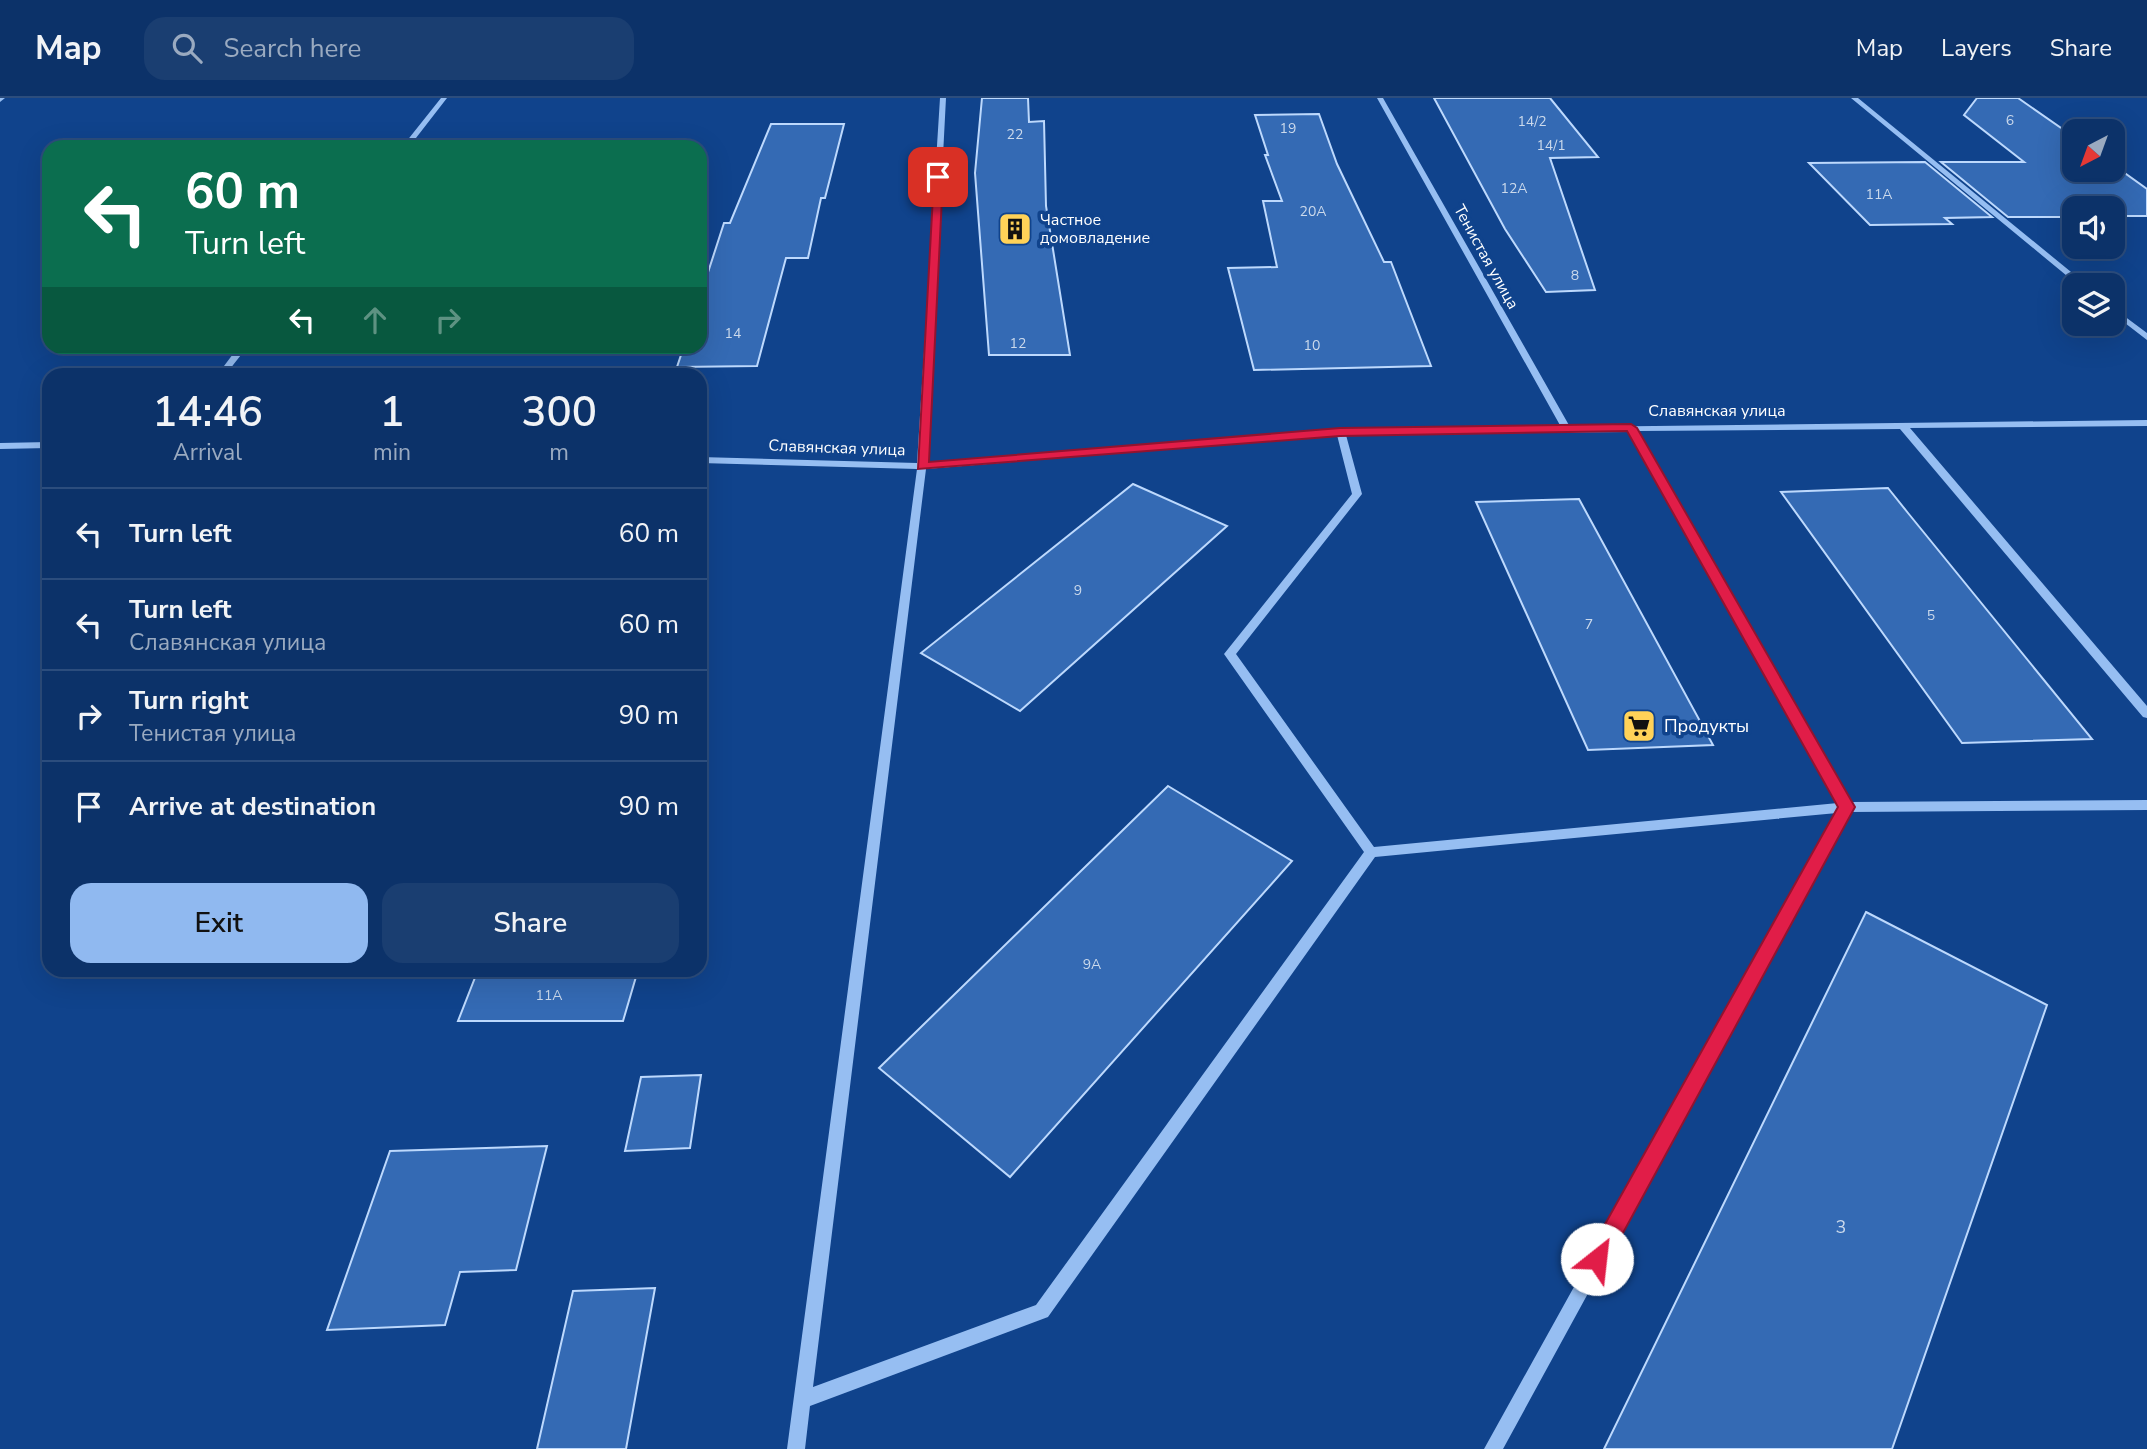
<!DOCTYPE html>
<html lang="en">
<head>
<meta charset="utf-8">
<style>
  :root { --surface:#0c3269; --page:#1a3e71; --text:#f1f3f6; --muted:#9aaac0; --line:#2c4d7d; --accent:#90b9f0 }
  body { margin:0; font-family:"Nunito Sans",sans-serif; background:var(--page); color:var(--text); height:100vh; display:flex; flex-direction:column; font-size:26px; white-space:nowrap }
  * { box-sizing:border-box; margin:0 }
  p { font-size:23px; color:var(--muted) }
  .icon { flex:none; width:38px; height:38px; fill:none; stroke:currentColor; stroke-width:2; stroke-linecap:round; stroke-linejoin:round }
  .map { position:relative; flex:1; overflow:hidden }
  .sheet { position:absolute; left:42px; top:270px; width:665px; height:609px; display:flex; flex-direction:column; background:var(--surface); border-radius:21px; box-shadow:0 7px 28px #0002,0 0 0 2px var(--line) }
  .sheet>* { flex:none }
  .hud { position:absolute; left:42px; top:42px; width:665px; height:214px; border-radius:21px; box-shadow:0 7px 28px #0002,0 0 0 2px var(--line); background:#0b6e4f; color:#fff; overflow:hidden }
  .needle { width:46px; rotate:221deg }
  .tools { position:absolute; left:2062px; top:21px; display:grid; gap:14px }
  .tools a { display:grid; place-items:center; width:63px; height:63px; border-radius:14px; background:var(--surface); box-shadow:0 7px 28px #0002,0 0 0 2px var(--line); font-size:35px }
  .pin { position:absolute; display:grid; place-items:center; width:60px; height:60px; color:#fff; margin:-30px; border-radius:14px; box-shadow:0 4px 10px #0006 }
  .me { position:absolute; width:77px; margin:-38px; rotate:29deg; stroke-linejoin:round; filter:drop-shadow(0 0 5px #0008) }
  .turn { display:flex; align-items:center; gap:24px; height:147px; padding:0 28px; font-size:32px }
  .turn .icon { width:91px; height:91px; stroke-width:2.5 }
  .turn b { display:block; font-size:49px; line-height:60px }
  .lanes { display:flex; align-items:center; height:66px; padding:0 28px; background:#0003; justify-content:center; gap:35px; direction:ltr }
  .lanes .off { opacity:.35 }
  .eta { display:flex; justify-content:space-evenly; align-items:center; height:119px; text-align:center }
  .eta b { font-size:42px; font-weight:600; line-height:49px }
  .cta { display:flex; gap:14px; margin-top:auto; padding:14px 28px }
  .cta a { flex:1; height:80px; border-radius:21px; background:var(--accent); color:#111; font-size:28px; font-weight:600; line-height:80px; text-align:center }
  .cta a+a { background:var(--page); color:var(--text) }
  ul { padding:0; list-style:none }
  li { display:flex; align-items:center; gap:21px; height:91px; padding:0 28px; border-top:2px solid var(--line) }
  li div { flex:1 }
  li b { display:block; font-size:26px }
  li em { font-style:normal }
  header { display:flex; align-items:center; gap:42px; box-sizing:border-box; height:98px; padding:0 35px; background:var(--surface); border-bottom:2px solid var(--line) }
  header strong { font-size:33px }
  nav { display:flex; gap:38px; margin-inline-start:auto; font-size:24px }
  .search { width:490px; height:63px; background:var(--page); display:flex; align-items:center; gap:18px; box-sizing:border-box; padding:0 24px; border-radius:21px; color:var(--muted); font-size:26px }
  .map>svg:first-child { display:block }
  .building { fill:#346ab4; stroke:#bdd9fd; stroke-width:2 }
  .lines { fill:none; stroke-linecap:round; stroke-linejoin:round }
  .minor { fill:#96bef2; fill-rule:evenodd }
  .route { fill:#e11d48; stroke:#92132f; stroke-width:2 }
  .labels { text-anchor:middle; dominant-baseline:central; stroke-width:7; stroke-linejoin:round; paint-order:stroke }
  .number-label { font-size:14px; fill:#ccdaec }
  .far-poi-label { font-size:16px; fill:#fff; stroke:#10438c; text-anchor:start }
  .far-street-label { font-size:16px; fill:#fff; stroke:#10438c }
  .poi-label { font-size:18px; fill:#fff; stroke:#10438c; text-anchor:start }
  .near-number-label { font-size:18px; fill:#ccdaec }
</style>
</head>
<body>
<header>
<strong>Map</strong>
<div class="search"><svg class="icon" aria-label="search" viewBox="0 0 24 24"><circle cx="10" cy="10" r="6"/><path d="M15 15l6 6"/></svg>Search here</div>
<nav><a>Map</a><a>Layers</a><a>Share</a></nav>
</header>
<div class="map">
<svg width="2147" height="1351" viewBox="0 0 2147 1351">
  <rect width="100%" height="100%" fill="#10438c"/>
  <path class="building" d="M982,0h46l1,24 15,-1 2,85 24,149h-81l-14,-182z
    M1434,0h116l48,59 -48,1 45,132 -49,2 -41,-63z
    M1977,0h41l56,39v33h38v-6l35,25v27h-35v-8h-38v9h-66l-67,-55h83l-60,-47z
    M1319,16l18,50 47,98h7l40,104 -177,4 -26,-102 49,-1 -14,-66h19l-17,-46h3l-13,-40z
    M771,26h73l-19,74h-4l-13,60h-22l-29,108 -80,1 7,-21h16v-49l24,-74h6z
    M1925,64l67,55 -47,1 7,6 -82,1 -61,-62z
    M1133,386l94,42 -207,185 -99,-58z
    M1888,390l20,25 184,226 -130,4 -181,-251z
    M1579,401l134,246 -125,5 -112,-248z
    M1168,688l124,75 -282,316 -131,-109z
    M1866,814l181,93 -155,444h-288z
    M478,872h160l-15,51h-165z
    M701,977l-11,73 -65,3 16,-74z
    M547,1048l-31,124 -56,2 -15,53 -118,5 63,-179z
    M655,1190l-29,161h-89l36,-158z"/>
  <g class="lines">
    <path class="minor" d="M0,0h5l-5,4z
      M441,0h6l-38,49h-7z
      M940,0h6l-19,365 414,-34 220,-2 -184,-329h6l187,329 577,-7v6l-237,2 237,278v12l-4,-1 -243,-288 -262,2 213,371 296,-2v10l-296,2 -348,637h-19l353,-636 -462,44 -327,460 -238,89 -5,43h-18l130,-980 -217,-6v-6l217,6zM1628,334l210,371 -464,44 -138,-193 126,-160 -16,-59zM1337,337l15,59 -128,160 140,198 -328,453 -223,82 113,-918z
      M1851,0h7l229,187h-9z
      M2112,209l35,26v7l-35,-27z
      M239,248h9l-22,28h-8z
      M49,344v6l-49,1v-6z"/>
  </g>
  <path class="route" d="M938,76l5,3 -14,285 411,-34 291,-4 6,4 218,379 -250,459 -8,4 -7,-4 -3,-7 3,-8 248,-444 -211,-376 -287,5 -422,33 16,-292z"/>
  <defs>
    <symbol id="building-square" viewBox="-11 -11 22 22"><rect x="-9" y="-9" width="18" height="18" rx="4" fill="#ffd258" stroke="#10438c"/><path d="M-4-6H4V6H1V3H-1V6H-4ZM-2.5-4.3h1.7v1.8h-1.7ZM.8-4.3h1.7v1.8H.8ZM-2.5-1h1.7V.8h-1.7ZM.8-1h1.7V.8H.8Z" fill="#111"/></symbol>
    <symbol id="supermarket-square" viewBox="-11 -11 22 22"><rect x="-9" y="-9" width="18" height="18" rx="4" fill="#ffd258" stroke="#10438c"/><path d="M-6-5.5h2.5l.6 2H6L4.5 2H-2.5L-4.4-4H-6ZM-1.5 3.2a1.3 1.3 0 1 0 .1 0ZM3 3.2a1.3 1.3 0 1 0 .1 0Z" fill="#111"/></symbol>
  </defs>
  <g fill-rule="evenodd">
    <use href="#building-square" x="996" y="112" width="38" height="38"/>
    <use href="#supermarket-square" x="1620" y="609" width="38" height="38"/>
  </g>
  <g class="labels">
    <g class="number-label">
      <text x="2010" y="22">6</text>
      <text x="1532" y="23">14/2</text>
      <text x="1288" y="30">19</text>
      <text x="1015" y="36">22</text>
      <text x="1551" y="47">14/1</text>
      <text x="1514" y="90">12А</text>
      <text x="1879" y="96">11А</text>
      <text x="1313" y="113">20А</text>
      <text x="1575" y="177">8</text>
      <text x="733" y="235">14</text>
      <text x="1018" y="245">12</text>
      <text x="1312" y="247">10</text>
      <text x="1078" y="492">9</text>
      <text x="1931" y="517">5</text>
      <text x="1589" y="526">7</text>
      <text x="1092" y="866">9А</text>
      <text x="549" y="897">11А</text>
    </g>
    <g class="far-poi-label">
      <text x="1040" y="122">Частное<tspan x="1040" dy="18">домовладение</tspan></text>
    </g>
    <g class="far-street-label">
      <text transform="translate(1486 159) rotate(61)">Тенистая улица</text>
      <text x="1717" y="313">Славянская улица</text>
      <text transform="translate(837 350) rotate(2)">Славянская улица</text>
    </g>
    <g class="poi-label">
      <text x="1664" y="628">Продукты</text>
    </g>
    <g class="near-number-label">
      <text x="1841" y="1129">3</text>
    </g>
  </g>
</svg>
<div class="tools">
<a><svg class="needle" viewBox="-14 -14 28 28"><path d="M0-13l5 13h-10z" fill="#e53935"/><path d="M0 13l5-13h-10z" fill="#9aaac0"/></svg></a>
<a><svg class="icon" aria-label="sound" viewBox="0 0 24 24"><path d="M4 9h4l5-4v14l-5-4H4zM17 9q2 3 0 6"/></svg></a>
<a><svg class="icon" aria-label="layers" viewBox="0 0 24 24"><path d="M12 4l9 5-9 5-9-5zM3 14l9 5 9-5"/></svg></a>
</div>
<div class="pin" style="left:938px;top:79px;background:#d93025"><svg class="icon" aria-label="arrive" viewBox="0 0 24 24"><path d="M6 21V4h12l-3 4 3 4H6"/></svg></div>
<svg class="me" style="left:1597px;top:1161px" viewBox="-20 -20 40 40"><circle r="19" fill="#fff"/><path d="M0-13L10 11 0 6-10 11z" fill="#e11d48"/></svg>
<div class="hud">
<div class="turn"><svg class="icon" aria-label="left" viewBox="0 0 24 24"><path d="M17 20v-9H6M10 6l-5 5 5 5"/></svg><div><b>60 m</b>Turn left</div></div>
<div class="lanes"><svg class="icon" aria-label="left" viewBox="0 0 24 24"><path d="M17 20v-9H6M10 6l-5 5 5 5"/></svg><svg class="icon off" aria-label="ahead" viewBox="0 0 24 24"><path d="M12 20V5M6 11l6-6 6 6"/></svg><svg class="icon off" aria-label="right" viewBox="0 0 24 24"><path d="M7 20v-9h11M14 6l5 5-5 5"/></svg></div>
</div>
<section class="sheet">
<div class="eta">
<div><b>14:46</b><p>Arrival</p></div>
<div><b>1</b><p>min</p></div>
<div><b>300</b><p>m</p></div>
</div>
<ul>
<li><svg class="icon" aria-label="left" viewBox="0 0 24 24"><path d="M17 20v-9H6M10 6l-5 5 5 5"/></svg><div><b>Turn left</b></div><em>60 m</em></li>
<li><svg class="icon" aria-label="left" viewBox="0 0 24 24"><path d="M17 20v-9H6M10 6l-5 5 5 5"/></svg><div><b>Turn left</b><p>Славянская улица</p></div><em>60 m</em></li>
<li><svg class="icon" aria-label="right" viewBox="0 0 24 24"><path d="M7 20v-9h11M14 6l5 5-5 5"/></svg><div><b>Turn right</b><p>Тенистая улица</p></div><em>90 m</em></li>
<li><svg class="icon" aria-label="arrive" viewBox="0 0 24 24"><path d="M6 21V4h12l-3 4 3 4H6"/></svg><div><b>Arrive at destination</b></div><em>90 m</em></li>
</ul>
<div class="cta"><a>Exit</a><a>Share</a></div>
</section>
</div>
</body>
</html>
